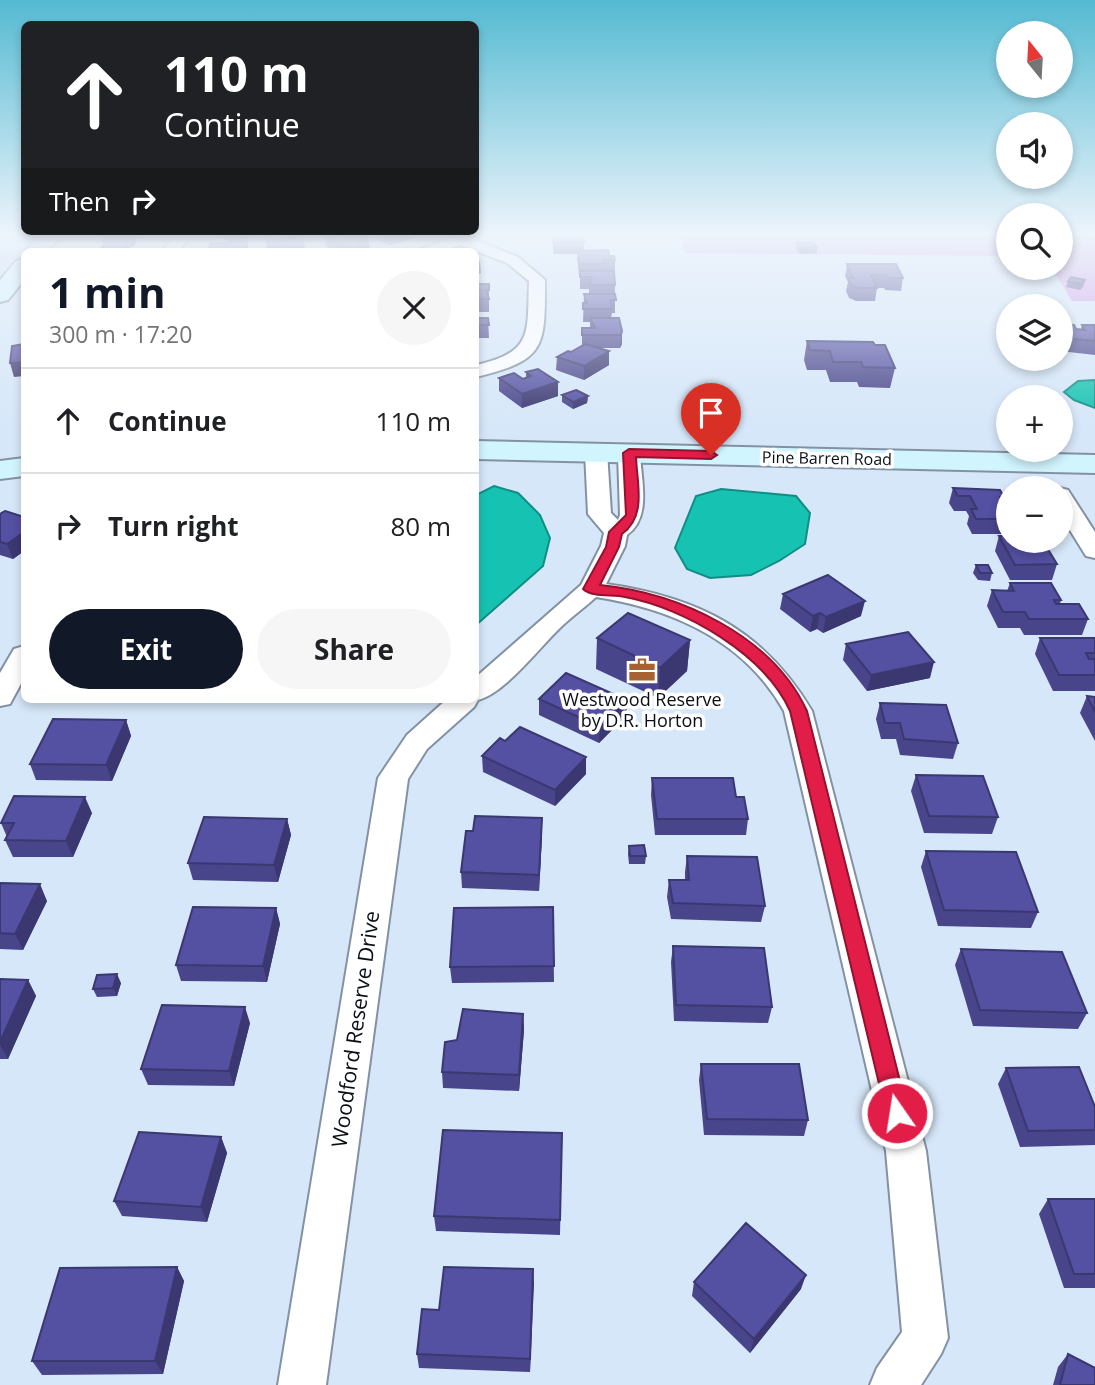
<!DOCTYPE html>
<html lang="en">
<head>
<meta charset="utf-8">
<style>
  :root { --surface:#fff; --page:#f6f6f6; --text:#202124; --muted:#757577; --line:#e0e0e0; --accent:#111827 }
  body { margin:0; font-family:"Open Sans",sans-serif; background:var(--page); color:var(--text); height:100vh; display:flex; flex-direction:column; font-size:26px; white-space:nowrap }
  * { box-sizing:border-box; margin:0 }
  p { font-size:23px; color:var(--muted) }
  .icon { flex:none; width:38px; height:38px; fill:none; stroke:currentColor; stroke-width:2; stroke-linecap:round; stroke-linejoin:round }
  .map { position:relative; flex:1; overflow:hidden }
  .drawer { position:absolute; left:21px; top:248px; width:458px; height:455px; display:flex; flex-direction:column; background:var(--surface); border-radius:10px; box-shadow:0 4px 10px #0003 }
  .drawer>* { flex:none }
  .banner { position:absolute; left:21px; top:21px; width:458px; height:214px; border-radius:10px; box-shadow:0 4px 10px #0003; background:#202124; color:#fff; overflow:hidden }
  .needle { width:46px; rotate:342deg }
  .controls { position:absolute; left:996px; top:21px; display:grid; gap:14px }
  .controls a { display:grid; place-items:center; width:77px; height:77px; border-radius:50%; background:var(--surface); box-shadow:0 4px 10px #0003; font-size:35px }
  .pin { position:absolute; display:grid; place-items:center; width:60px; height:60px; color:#fff; margin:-72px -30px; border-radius:50% 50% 50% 0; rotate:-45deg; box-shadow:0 0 7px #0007 }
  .pin .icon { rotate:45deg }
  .me { position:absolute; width:77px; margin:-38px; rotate:347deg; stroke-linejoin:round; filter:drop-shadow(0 0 5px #0008) }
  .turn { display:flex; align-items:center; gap:24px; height:147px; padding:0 28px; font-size:32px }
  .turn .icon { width:91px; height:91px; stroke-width:2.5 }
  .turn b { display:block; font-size:49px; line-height:60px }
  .then { display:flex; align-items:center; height:66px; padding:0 28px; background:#0003; gap:14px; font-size:26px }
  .round { display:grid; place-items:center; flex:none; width:74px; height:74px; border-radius:37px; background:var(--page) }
  .overview { display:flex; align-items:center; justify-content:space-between; height:119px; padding:0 28px }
  h1 { font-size:42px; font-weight:700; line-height:52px; color:var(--accent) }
  .primary-button { display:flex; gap:14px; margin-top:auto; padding:14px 28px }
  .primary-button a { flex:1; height:80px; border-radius:42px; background:var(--accent); color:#fff; font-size:28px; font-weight:700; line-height:80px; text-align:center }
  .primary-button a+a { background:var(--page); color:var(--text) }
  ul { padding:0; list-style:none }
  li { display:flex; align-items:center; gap:21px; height:105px; padding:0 28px; border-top:2px solid var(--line) }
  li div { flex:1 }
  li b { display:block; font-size:26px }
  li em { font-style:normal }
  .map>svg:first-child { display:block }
  .built { fill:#c2d9f0 }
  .green { fill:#d19ae9 }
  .water { fill:#16c3b2; stroke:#128d83; stroke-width:2 }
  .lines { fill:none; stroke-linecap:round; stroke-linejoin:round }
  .street-casing { stroke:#8392a3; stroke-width:4 }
  .secondary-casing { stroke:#8392a3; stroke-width:4 }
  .street { fill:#fff; fill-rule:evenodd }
  .secondary { fill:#d1f5fe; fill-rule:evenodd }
  .wall { fill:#48458b }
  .shaded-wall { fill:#3b3871 }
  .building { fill:#5450a2; stroke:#3b3871; stroke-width:2 }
  .route { fill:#e11d48; stroke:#92132f; stroke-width:2 }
  .labels { text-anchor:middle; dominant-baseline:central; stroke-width:7; stroke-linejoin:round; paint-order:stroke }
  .far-street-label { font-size:16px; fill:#090f15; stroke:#fff }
  .poi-label { font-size:18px; fill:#090f15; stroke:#fff }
  .near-street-label { font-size:21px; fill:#090f15; stroke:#fff }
</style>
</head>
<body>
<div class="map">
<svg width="1095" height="1385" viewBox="0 0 1095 1385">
  <rect width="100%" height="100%" fill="#d6e7f9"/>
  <path class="built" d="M0,233h38l-38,43z"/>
  <path class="green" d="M680,233h328v23l-323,-3z
    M1061,233h34v68h-23l-20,-33h8z"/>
  <path class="water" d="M1095,380v28l-21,-8 -10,-8 14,-11z
    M494,486l24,7 22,22 10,23 -7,28 -67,59v-130z
    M721,489l75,7 14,17 -5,31 -26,17 -28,14 -41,3 -23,-9 -12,-21 21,-52z"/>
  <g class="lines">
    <defs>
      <path id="street" d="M176,233h16l-14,19h-16z
        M466,233h21l-12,7 43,17 27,23c0,68 1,80 -69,97v-12c58,-13 51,-32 53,-84l-22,-18 -47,-18 -18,7h-23l2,-3z
        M596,446l8,1 3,5 4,61 7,7 2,-5 -2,-62 3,-5h16l3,5c1,27 12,64 -13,82l-2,11 -19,38c92,13 158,46 206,127l114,440 22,187 -7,16 -20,31h-51l7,-17 25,-36 -16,-181 -102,-440c-39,-70 -111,-102 -188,-114 -11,10 -22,18 -33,28 -23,21 -56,67 -85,75l-4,7 -47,42 -19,30 -82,606h-48l100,-607 29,-43 39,-35h30v-23l105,-92 20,-39 3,-13 -16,-19 -3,-62 3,-5z
        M1060,488l8,2 27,42v26l-9,-2 -26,-42z
        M24,646v32l-14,26 -10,2v-33l14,-24z"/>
      <path id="secondary" d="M41,233h21l-15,19h-22z
        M24,259v21l-16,20 -8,2v-22l16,-19z
        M476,441l619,14v18l-619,-14z
        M24,458v18l-24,3v-18z"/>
    </defs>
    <use href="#street" class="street-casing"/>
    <use href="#secondary" class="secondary-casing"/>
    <use href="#street" class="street"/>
    <use href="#secondary" class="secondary"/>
  </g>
  <path class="wall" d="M103,233h41l1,2 -4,4h-6l1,4 -3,4h-3l1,5 -28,-7 -2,-10z
    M214,233h47l-18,7 6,12h-41v-1l20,-8 1,-2 -14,-4z
    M361,233l9,17 -14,2 -4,-3 -7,3h-12l-7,-6 -2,-12z
    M376,233h42l1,4 -29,8 -13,-6z
    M553,233h31v18l25,5 6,4v53h-3l-1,5 11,13v13l-2,4h-22l11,17 -25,15 -28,-10 1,-13 14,-5 11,-6v-18h8v-6h-7l1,-28h5v-5h-9v-13h-1l-2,-22h-24v-17h11v-2h-11z
    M301,236l4,16h-37l-1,-12z
    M796,243l21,10 -16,1 -5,-5z
    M847,264l56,14 -2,13 -16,-1 -1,-2h-7l-2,13h-19l-7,-3 -3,-7 2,-9 -3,-6z
    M1085,280l-2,7 -3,3 -14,-3 2,-6z
    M476,284h13v28h-13z
    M476,318h12l1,20h-13z
    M1061,324l15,5h5l1,-4h13v30l-35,-4z
    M807,341l68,4 20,23 -5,20 -31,-1 -2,-5h-27l-4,-12h-19l-3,-10z
    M526,372l32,10v14l-36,12 -23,-17v-13l24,1 3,-1z
    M562,395l26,1 -1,7 -14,6 -11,-7z
    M953,488l51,9v3h4v34h-36l-5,-10 2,-8 -3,-5h-12l-5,-8z
    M0,514l24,3v34l-11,8 -13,-4z
    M999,536l37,11 21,17 -5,16h-42l-15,-29z
    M976,565l16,8 -2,8 -12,-1 -5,-7z
    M1010,583l51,17 -1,4 28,15 -6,16h-58l-4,-7h-22l-11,-22 5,-16 15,1z
    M783,594l78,22 -38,17 -6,-4 -7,3 -30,-23z
    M597,638l93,2 -3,31 -29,27 -62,-29z
    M1040,638h55v53h-42l-18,-37z
    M846,644l84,34 -63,13 -24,-31z
    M1087,696l8,1v44l-15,-28z
    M539,699l88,1 -1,16 -27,27 -60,-28z
    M880,703l78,40 -5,16 -53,-4 -4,-16h-15l-5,-20z
    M126,720l5,16 -19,45 -76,-1 -6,-16z
    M505,741l81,33 -31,32 -72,-34 -1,-16z
    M916,775l82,42 -6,17 -68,-1 -13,-42z
    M652,778l84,19 12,22 -2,16h-91l-4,-40z
    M92,813l-19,44h-60l-8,-17 2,-3 -6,-14z
    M287,819l4,16 -13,47 -85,-2 -5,-17z
    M542,834l-3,57 -77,-3 -1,-16z
    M629,846l17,10 -1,8h-16l-1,-10z
    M926,851l112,61 -7,16 -93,-2 -17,-59z
    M687,856l78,50 -4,16 -90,-3 -4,-22 2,-17h16v-8z
    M0,883l47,18 -24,49 -23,-1z
    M553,907l1,75 -102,1 -2,-16z
    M276,908l4,16 -13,58 -86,-1 -5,-16z
    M673,946l99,61 -4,16 -94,-2 -3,-59z
    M961,949l126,64 -9,16 -105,-3 -18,-61z
    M0,979l28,1 8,16 -28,63h-8z
    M121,983l-4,13 -20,1 -4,-8z
    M523,1014l1,16 -5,61 -76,-3 -1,-16 15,-32z
    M250,1023l-16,63 -86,-1 -7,-16z
    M701,1064l107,56 -4,16 -100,-1 -5,-55z
    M1006,1068l89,39v38l-75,2 -22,-63z
    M562,1133l-2,102 -124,-4 -2,-15z
    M221,1137l6,16 -20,69 -85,-6 -8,-15z
    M1048,1199h47v89h-31l-25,-74z
    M177,1267l7,14 -21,93 -121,1 -10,-14z
    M533,1269l-3,103 -111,-4 -2,-14 22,-44z
    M694,1282l107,7 -51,64 -58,-57z
    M1068,1354l27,31h-42l5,-18z"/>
  <path class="shaded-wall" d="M132,233h2l2,10 -3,4 -3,-12z
    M140,233h4l1,2 -4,4z
    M234,233h27l-18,7 2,8 2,-6 2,10h-6l-8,-9z
    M389,233h29l1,4 -29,8z
    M351,237l1,12 -7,3h-9l-1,-9z
    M368,238l2,12 -13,2 -1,-11z
    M129,240l2,12h-12z
    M282,245l1,7h-15v-4z
    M817,247v6l-16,1 1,-6z
    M304,248l1,4h-15l-1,-3z
    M480,261l1,12 -2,1v5l-3,1v-18z
    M622,331v13l-2,4 1,-13z
    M609,351v14l-25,15v-14z
    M24,362v14l-10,1 -4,-14z
    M558,382v14l-36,12v-14z
    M588,396l-1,7 -14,6v-7z
    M23,533l1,5v13l-11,8 -6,-15z
    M865,601l-4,15 -38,17 3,-16z
    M820,613l-3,16 -7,3 3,-16z
    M690,640l-3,31 -29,27 2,-30z
    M934,662l-4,16 -63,13 4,-16z
    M627,700l-1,16 -27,27 1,-16z
    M126,720l5,16 -19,45 -6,-16z
    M586,757v17l-31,32v-16z
    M85,797l7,16 -19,44 -7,-16z
    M542,818v16l-3,57v-16z
    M287,819l4,16 -13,47 -4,-17z
    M40,884l7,17 -24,49 -8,-16z
    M276,908l4,16 -13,58 -4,-16z
    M117,974l4,9 -4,13 -4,-8z
    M28,980l8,16 -28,63 -8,-14v-3z
    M245,1007l5,16 -16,63 -5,-15z
    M523,1014l1,16 -5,61v-16z
    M221,1137l6,16 -20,69 -6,-15z
    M177,1267l7,14 -21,93 -8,-13z
    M533,1269l1,15 -4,88v-13z
    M806,1275l-5,14 -51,64 4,-14z"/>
  <path class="building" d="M103,233h29l-2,2h-29z
    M331,233h30l7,5 -12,3 -5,-4 -16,6 -11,-9z
    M564,233h20v9h-31v-5h11z
    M301,236l3,12 -15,1 -1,-4h-6l-14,3 -1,-8z
    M243,239l-1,3h5l-4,10h-13l1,-3 -23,2 3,-8h17l2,-3z
    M107,240h22l-10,12h-20z
    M812,242l5,5 -15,1 -6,-5z
    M608,250l1,6h5l1,4h-11l1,4h-26l-1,-13z
    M847,264h49l7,14h-15l-2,-3h-15l6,13h-18l-7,-2 -4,-8h5z
    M580,271h34l1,14h-26l3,-8h-12z
    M1071,277l14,3 -3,4 -14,-3z
    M476,284h13v6h-3l3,9h-13z
    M584,294h31l1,6h-5l1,9h-29v-6h4z
    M476,318h12l1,7h-13z
    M590,318h29l3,13 -1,4h-39v-7h13z
    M1061,324l13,1 2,4 9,1 -3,-5h13v16l-32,-3 -3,-6v-5h2z
    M807,341l66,1 2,3h10l10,23 -32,-1 -2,-5h-28l-3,-11 -20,-1z
    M24,344v18l-14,1 2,-17z
    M585,344l24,7 -25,15 -27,-9 11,-6 3,1z
    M538,369l20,13 -36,12 -23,-16 15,-5 9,6 8,-3 -5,-4z
    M576,390l12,6 -15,6 -11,-7z
    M953,488l47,2 4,7h-4l1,3h7v19h-32l-5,-10h6l-7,-13h-12z
    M5,511l19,6v17l-1,-1 -16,11 -7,-2v-28z
    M999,536h9v5h25l3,6 10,-1 11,18 -42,1z
    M976,565h12l4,8h-12z
    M828,575l37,26 -39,16 -6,-4 -7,3 -30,-22z
    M1010,583h41l10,17h-7l2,4h23l9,15h-59l-4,-7h-22l-11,-22 22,1z
    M628,613l62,27 -30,28 -63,-30z
    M908,632l26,30 -63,13 -25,-31z
    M1040,638h55v15h-9l3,6h6v16h-36z
    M566,673l61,27 -27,27 -61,-28z
    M1087,696l8,1v15z
    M880,703l66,2 12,38 -54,-4 -4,-16h-15z
    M53,719l73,1 -20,45 -76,-1z
    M520,727l66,30 -31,33 -73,-34 18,-18 5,3z
    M916,775l67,1 15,41 -69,-1z
    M652,778h81l3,19h8l4,22h-91z
    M14,796l71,1 -19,44 -61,-1 9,-17h-13z
    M475,816l67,2 -3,57 -78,-3 5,-41h7z
    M204,817l83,2 -13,46 -86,-2z
    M644,845l2,11h-16l-1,-10z
    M926,851l90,1 22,60 -94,-2z
    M687,856l70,1 8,49 -92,-3 -4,-23h20z
    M0,883l40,1 -25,50 -15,-1z
    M193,907l83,1 -13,58 -87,-1z
    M553,907l1,59 -104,1 4,-59z
    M673,946l91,2 8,59 -96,-2z
    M961,949l101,3 25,61 -107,-3z
    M117,974l-4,14 -20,1 4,-14z
    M0,979l28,1 -28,62z
    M162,1005l83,2 -16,64 -88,-2z
    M463,1009l60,5 -4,61 -77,-3 3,-30 12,-2z
    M701,1064h98l9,56 -101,-1z
    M1079,1067l16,40v23l-67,1 -22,-63z
    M443,1130l119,3 -2,87 -126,-4z
    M139,1132l82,5 -20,70 -87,-6z
    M1048,1199h47v75h-21z
    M746,1223l60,52 -52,64 -60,-57z
    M177,1267l-22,94h-123l28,-93z
    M444,1267l89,2 -3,90 -113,-5 5,-45 17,1z
    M1068,1354l27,14v17h-35z"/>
  <linearGradient id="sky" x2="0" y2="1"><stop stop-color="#54bad2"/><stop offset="0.55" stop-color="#edf4fc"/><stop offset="1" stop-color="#edf4fc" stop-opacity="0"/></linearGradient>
  <rect width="1095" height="427" fill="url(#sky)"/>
  <path class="route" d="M629,449l82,2 6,4 -6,4 -75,-2c1,27 11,59 -14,77l-3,13 -19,38c79,8 172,50 207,126l101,402 -3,8 -8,3 -8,-3 -3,-8 -96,-402c-25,-56 -105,-103 -165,-114 -13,-3 -32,1 -42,-8l23,-42 3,-15 17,-17 -3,-62z"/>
  <defs>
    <symbol id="office-bare" viewBox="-9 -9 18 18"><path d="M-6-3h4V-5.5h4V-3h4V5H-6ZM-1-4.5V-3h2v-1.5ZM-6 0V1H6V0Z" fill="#a66232" stroke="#fff" stroke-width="2.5" paint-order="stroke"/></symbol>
  </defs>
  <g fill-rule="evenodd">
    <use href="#office-bare" x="623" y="651" width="38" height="38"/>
  </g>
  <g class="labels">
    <g class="far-street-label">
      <text transform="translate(827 458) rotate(1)">Pine Barren Road</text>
    </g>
    <g class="poi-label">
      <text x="642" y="699">Westwood Reserve<tspan x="642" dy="21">by D.R. Horton</tspan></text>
    </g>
    <g class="near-street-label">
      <text transform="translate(355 1029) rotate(-82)">Woodford Reserve Drive</text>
    </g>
  </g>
</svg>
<div class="controls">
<a><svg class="needle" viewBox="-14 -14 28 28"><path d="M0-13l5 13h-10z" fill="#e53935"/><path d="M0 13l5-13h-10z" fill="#757577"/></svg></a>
<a><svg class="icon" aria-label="sound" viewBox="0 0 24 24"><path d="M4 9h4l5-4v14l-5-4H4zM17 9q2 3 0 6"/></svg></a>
<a><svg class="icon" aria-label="search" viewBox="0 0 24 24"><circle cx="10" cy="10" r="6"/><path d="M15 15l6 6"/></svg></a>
<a><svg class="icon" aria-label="layers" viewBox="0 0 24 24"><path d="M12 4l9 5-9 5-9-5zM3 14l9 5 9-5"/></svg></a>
<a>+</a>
<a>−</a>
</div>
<div class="pin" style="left:711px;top:455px;background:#d93025"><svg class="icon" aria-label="arrive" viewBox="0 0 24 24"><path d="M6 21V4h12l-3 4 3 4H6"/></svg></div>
<svg class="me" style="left:897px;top:1113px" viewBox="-20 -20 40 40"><circle r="17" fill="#e11d48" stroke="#fff" stroke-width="3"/><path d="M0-11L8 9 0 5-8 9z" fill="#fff"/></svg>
<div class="banner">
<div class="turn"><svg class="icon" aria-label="ahead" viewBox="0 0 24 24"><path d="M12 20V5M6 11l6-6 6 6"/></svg><div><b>110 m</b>Continue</div></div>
<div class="then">Then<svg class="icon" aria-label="right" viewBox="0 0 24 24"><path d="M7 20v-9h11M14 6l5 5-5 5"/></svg></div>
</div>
<section class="drawer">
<div class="overview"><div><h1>1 min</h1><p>300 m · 17:20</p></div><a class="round"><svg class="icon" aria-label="close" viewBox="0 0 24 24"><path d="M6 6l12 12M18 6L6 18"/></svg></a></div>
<ul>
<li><svg class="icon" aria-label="ahead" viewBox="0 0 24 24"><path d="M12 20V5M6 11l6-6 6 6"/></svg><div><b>Continue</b></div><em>110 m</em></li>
<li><svg class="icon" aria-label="right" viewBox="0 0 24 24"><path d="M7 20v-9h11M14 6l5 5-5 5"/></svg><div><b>Turn right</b></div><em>80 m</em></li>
</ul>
<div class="primary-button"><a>Exit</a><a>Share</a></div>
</section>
</div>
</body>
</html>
